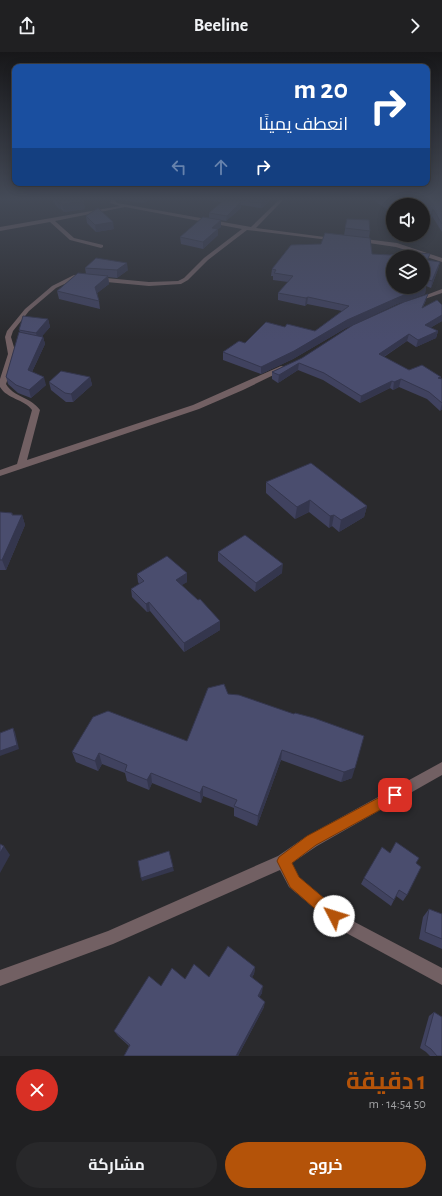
<!DOCTYPE html>
<html lang="ar">
<head>
<meta charset="utf-8">
<style>
  :root { --surface:#202022; --page:#28282a; --text:#f1f3f6; --muted:#a2a3a5; --line:#3d3e40; --accent:#b45309 }
  body { margin:0; font-family:"Alegreya Sans",Cairo,sans-serif; background:var(--page); color:var(--text); direction:rtl; height:100vh; display:flex; flex-direction:column; font-size:15px; white-space:nowrap }
  * { box-sizing:border-box; margin:0 }
  p { font-size:13px; color:var(--muted) }
  .icon { flex:none; width:22px; height:22px; fill:none; stroke:currentColor; stroke-width:2; stroke-linecap:round; stroke-linejoin:round }
  .map { position:relative; height:1004px; overflow:hidden; direction:ltr }
  .sheet { display:flex; flex-direction:column; background:var(--surface); flex:1 }
  .sheet>* { flex:none }
  .top-card { position:absolute; left:12px; top:12px; width:418px; height:122px; border-radius:8px; box-shadow:0 2px 10px #0003,0 0 0 1px var(--line); direction:rtl; background:#1a4fa0; color:#fff; overflow:hidden }
  .controls { position:absolute; left:386px; top:146px; display:grid; gap:8px }
  .controls a { display:grid; place-items:center; width:44px; height:44px; border-radius:50%; background:var(--surface); box-shadow:0 2px 10px #0003,0 0 0 1px var(--line); font-size:20px }
  .pin { position:absolute; display:grid; place-items:center; width:34px; height:34px; color:#fff; margin:-17px; border-radius:8px; box-shadow:0 2px 6px #0006 }
  .me { position:absolute; width:44px; margin:-22px; rotate:310deg; stroke-linejoin:round; filter:drop-shadow(0 0 3px #0008) }
  .turn { display:flex; align-items:center; gap:14px; height:84px; padding:0 16px; font-size:18px }
  .turn .icon { width:52px; height:52px; stroke-width:2.5 }
  .turn b { display:block; font-size:28px; line-height:34px }
  .lanes { display:flex; align-items:center; height:38px; padding:0 16px; background:#0003; justify-content:center; gap:20px; direction:ltr }
  .lanes .off { opacity:.35 }
  .round { display:grid; place-items:center; flex:none; width:42px; height:42px; border-radius:21px; background:var(--page) }
  .summary { display:flex; align-items:center; justify-content:space-between; height:68px; padding:0 16px }
  h1 { font-size:24px; font-weight:700; line-height:30px; color:var(--accent) }
  .primary-button { display:flex; gap:8px; margin-top:auto; padding:8px 16px }
  .primary-button a { flex:1; height:46px; border-radius:24px; background:var(--accent); color:#fff; font-size:16px; font-weight:700; line-height:46px; text-align:center }
  .primary-button a+a { background:var(--page); color:var(--text) }
  header { display:flex; justify-content:space-between; align-items:center; height:52px; padding:0 16px; background:var(--surface); font-size:18px; font-weight:700 }
  .map>svg:first-child { display:block }
  .lines { fill:none; stroke-linecap:round; stroke-linejoin:round }
  .street { fill:#726063; fill-rule:evenodd }
  .wall { fill:#40425f; fill-rule:evenodd }
  .shaded-wall { fill:#34364d }
  .building { fill:#4a4d6e; stroke:#34364d }
  .route { fill:#b45309; stroke:#753606 }
</style>
</head>
<body>
<header><svg class="icon" aria-label="forward" viewBox="0 0 24 24"><path d="M9 5l7 7-7 7"/></svg>Beeline<svg class="icon" aria-label="share" viewBox="0 0 24 24"><path d="M12 15V3M7 8l5-5 5 5M5 13v7h14v-7"/></svg></header>
<div class="map">
<svg width="442" height="1004" viewBox="0 0 442 1004">
  <rect width="100%" height="100%" fill="#2a2a2d"/>
  <g class="lines">
    <path class="street" d="M111,148h4v1l2,2 134,24 28,-27h4l-27,28 84,11 -3,2 -90,-11 -39,30 -20,20 -7,4 -32,2 -74,-7 -19,9 -27,23 -16,20 -2,6 5,17 -10,30c7,13 25,13 34,26l-13,50 166,-55 88,-39 7,2 -45,22 -44,19 -199,67v-6l17,-6 15,-54c-8,-11 -25,-11 -32,-23v-8l8,-25 -3,-17 2,-6 18,-22 27,-23 22,-11 75,7 29,-1 6,-3 20,-20 38,-29 -117,-22 -70,14 19,17 29,7v2l-2,1 -31,-8 -20,-18 -50,9v-4l120,-21 -10,-3z
      M357,186l40,5 45,15v4l-46,-15 -41,-6v-2z
      M442,237v4l-26,9 -3,-2z
      M442,710v13l-125,71 -25,17 7,14 50,42 93,49v17l-103,-56 -50,-42 -9,-17 -167,74 -113,42v-16l108,-39 170,-75 29,-20z"/>
  </g>
  <path class="wall" d="M52,148h31l2,9 -21,3 -3,-3h-2z
    M122,148h-1h28l-6,3z
    M207,148h63l-7,7 -2,1 -20,-3v3l-15,13 -17,-3v-5l12,-11z
    M373,148h69v32l-10,-16 -4,11h-5v-22h-30v8z
    M86,164l28,13 -18,3 -9,-9z
    M347,167l23,12 -1,7 -25,-3z
    M221,175l-3,2v6l-15,14 -22,-5 -1,-7z
    M325,181l45,5 2,16 18,1 21,-3 19,2 -2,6 12,2 -2,7 -7,19 -5,-2 -1,8 -28,10 -51,24 -53,31 -32,15 -38,-14v-8l16,-11 6,2 21,-21 19,5 2,-3 28,7 27,-20 -35,-7 -2,2 -27,-6v-7l10,-11 -15,-2v-4h-2l1,-7 19,-24 30,-1zM393,205h30v30h-30z
    M85,216l43,2 -11,8 -9,-1 1,7 -12,9 2,8 1,8 -41,-10 -2,-8 29,-17z
    M426,248l-3,7 19,14 -12,7 8,3 -2,7 -20,9 -9,-6 -23,16 25,13 32,7 -1,2h2v30l-2,2 -13,-12 -28,-12 -6,3 -3,-2 -30,15 -37,-23 -25,-10 -20,13 -6,-4v-7z
    M48,267l2,8 -8,9 1,1 2,7 -13,28 14,13 -15,13 -13,-5 -10,-9 -2,-7 14,-45 -1,-2z
    M90,325l2,8 -19,17h-7l-15,-12 -2,-8z
    M266,430l101,24 -3,11 -25,15 -7,-6 -3,2 -20,-16 -14,7 -29,-26z
    M0,460l12,1 1,2h9l3,10 -19,45h-6z
    M218,500l64,21 -27,19 -37,-31z
    M187,521v9l-6,3 39,36v9l-36,22 -34,-41 -3,1 -15,-15 -1,-8 8,-5 -1,-2 -1,-8z
    M228,642l124,84 -11,4 -60,-22 -24,66 -23,-10v-8l-31,-12 -2,7 -49,-20 -3,7 -22,-9 -2,-8 -23,-9 -4,7 -22,-9 -4,-10 115,-11z
    M390,801l26,10 -9,32 -4,6 -7,-5 -5,10 -30,-22 3,-6z
    M429,857l13,5v35l-23,-10 4,-22z
    M255,915l-1,7 -2,3 10,16 -3,4 5,10 -26,49h-114l5,-10 -11,-10 -4,-5 47,-45 24,-7 24,-2z
    M434,960l8,44h-12l-4,-4 -6,-4 9,-32z"/>
  <path class="shaded-wall" d="M143,148h6l-6,3z
    M265,148h5l-7,7 -2,1v-5z
    M60,149l1,8h-2l-2,-7z
    M84,149l1,8 -21,3 -2,-8z
    M241,150v6l-15,13 1,-5z
    M433,157l-1,7 -4,11 1,-7z
    M221,168v7l-3,2v6l-15,14v-7l9,-14z
    M113,170l1,7 -18,3 -1,-7z
    M440,210l-2,7 -7,19 1,-7z
    M127,211l1,7 -11,8v-8z
    M108,224l1,8 -13,10 -1,-7z
    M426,235l-1,7 -28,10 -51,24 -53,31 -32,15v-7l86,-47 52,-23z
    M428,242l-2,6 -6,15 2,-7z
    M308,245l-1,7 -2,2 1,-8z
    M442,263v6l-19,11 2,-7z
    M48,267l2,8 -12,14 -2,-8z
    M438,279l-2,7 -20,9 2,-7z
    M409,282l-2,7 -30,20 2,-7z
    M43,285l2,7 -16,34 -1,-8z
    M299,311l-1,7 -20,13 1,-8z
    M44,325l2,8 -15,13 -2,-8z
    M90,325l2,8 -19,17 -2,-8z
    M401,327l-2,8 -6,3 1,-8z
    M392,329l-2,7 -30,15 1,-7z
    M442,351v6l-2,2z
    M310,448l-1,12 -14,7 2,-12z
    M367,454l-3,11 -25,15 2,-12z
    M22,463l3,10 -19,45 -4,-10z
    M334,463l-2,11 -3,2 1,-12z
    M283,512l-1,9 -27,19 1,-9z
    M187,521v9l-11,7v-9z
    M149,550l1,9 -3,1 -1,-8z
    M220,569v9l-36,22v-9z
    M13,676l2,4 4,17 -19,7v-5z
    M282,698l-1,10 -24,66 1,-10z
    M99,701l3,11 -4,7 -3,-10z
    M355,716l-3,10 -11,4 3,-10z
    M151,721l1,10 -3,7 -2,-10z
    M203,734v10l-2,7 -1,-10z
    M4,794l6,9 -10,18v-20z
    M173,815l1,4 -32,10 -1,-3z
    M255,915l-1,7 -5,8 1,-6z
    M263,934l-1,7 -5,9 1,-6z
    M265,950l-1,5 -26,49h-2z"/>
  <path class="building" d="M56,148h27l1,1 -22,3 -2,-3 -3,1z
    M224,148h14l3,2 -14,14 -18,-3z
    M238,148h27l-4,3z
    M383,148h59v24l-9,-15 -4,11 -6,1v-16h-30v1z
    M98,156l15,14 -18,3 -9,-9z
    M203,165l18,3 -9,8 6,1 -15,13 -23,-5z
    M347,167l22,1 1,11 -25,-3z
    M325,181l45,5 2,16 18,1 21,-3 19,2 -3,6 13,2 -8,19 -9,-3v-21h-30v30h30v-4l3,4 -27,10 -52,23 -53,31 -33,16 -38,-15 16,-11 6,2 21,-21 19,5 2,-3 28,7 34,-25 -41,-9 -2,1 -28,-5 15,-17 -19,-3 2,-3 -4,-1 19,-24 30,-1z
    M96,206l31,5 -10,7 -32,-2z
    M78,221l30,3 -13,11 4,14 -42,-10z
    M428,242l-6,14 15,-8 5,5v10l-17,10 13,6 -20,9 -9,-6 -30,20 30,16 13,-5 19,12 -3,1 4,1v24l-13,-11 -28,-13 -7,3 -2,-1 -31,15 -37,-23 -25,-10 -20,12 -7,-3 30,-14 51,-33 51,-23z
    M23,264l25,3 -12,14 -17,-3z
    M19,280l24,5 -15,33 16,7 -15,13 -13,-5 -10,-8z
    M61,319l29,6 -19,17 -6,-1 -16,-11z
    M311,411l56,43 -26,14 -7,-5 -4,1 -20,-16 -13,7 -31,-25z
    M0,460l12,1v2h10l-20,45h-2z
    M245,483l38,29 -27,19 -38,-31z
    M167,504l20,17 -11,7 22,20 2,-1 20,22 -36,22 -35,-41 -3,2 -15,-15 13,-8 -7,-7z
    M224,632l4,10 11,1 55,19 1,-1 19,5 50,18 -9,32 -11,4 -62,-22 -24,66 -24,-10 3,-6 -34,-14 -3,7 -49,-20 -4,7 -22,-9 2,-6 -28,-12 -4,8 -23,-9 21,-35 15,-6 79,30 21,-53z
    M13,676l4,17 -17,6v-18z
    M396,790l23,16 -3,5 5,4 -14,28 -8,-5 -5,10 -30,-22 18,-31 8,6z
    M0,792l4,2 -4,7z
    M169,799l4,16 -32,11 -3,-17z
    M429,857l13,5v25l-17,-7z
    M228,894l27,21 -5,9 13,10 -5,10 7,6 -29,54h-112l6,-11 -16,-14 35,-55 12,10 11,-18 13,11 9,-15 15,13z
    M434,960l8,5v39h-5l-6,-7 -6,-4z"/>
  <linearGradient id="sky" x2="0" y2="1"><stop stop-color="#171719"/><stop offset="0.51" stop-color="#444a57"/><stop offset="1" stop-color="#444a57" stop-opacity="0"/></linearGradient>
  <rect width="442" height="288" fill="url(#sky)"/>
  <path class="route" d="M395,737l5,1 1,5 -1,4 -84,46 -24,18 7,14 40,34 2,5 -2,5 -5,2 -5,-2 -39,-34 -13,-26 2,-4 28,-21z"/>
</svg>
<div class="controls">
<a><svg class="icon" aria-label="sound" viewBox="0 0 24 24"><path d="M4 9h4l5-4v14l-5-4H4zM17 9q2 3 0 6"/></svg></a>
<a><svg class="icon" aria-label="layers" viewBox="0 0 24 24"><path d="M12 4l9 5-9 5-9-5zM3 14l9 5 9-5"/></svg></a>
</div>
<div class="pin" style="left:395px;top:743px;background:#d93025"><svg class="icon" aria-label="arrive" viewBox="0 0 24 24"><path d="M6 21V4h12l-3 4 3 4H6"/></svg></div>
<svg class="me" style="left:334px;top:864px" viewBox="-20 -20 40 40"><circle r="19" fill="#fff"/><path d="M0-13L10 11 0 6-10 11z" fill="#b45309"/></svg>
<div class="top-card">
<div class="turn"><svg class="icon" aria-label="right" viewBox="0 0 24 24"><path d="M7 20v-9h11M14 6l5 5-5 5"/></svg><div><b>20 m</b>انعطف يمينًا</div></div>
<div class="lanes"><svg class="icon off" aria-label="left" viewBox="0 0 24 24"><path d="M17 20v-9H6M10 6l-5 5 5 5"/></svg><svg class="icon off" aria-label="ahead" viewBox="0 0 24 24"><path d="M12 20V5M6 11l6-6 6 6"/></svg><svg class="icon" aria-label="right" viewBox="0 0 24 24"><path d="M7 20v-9h11M14 6l5 5-5 5"/></svg></div>
</div>
</div>
<section class="sheet">
<div class="summary"><div><h1>1 دقيقة</h1><p>50 m · 14:54</p></div><a class="round" style="background:#d93025;color:#fff"><svg class="icon" aria-label="close" viewBox="0 0 24 24"><path d="M6 6l12 12M18 6L6 18"/></svg></a></div>
<div class="primary-button"><a>خروج</a><a>مشاركة</a></div>
</section>
</body>
</html>
